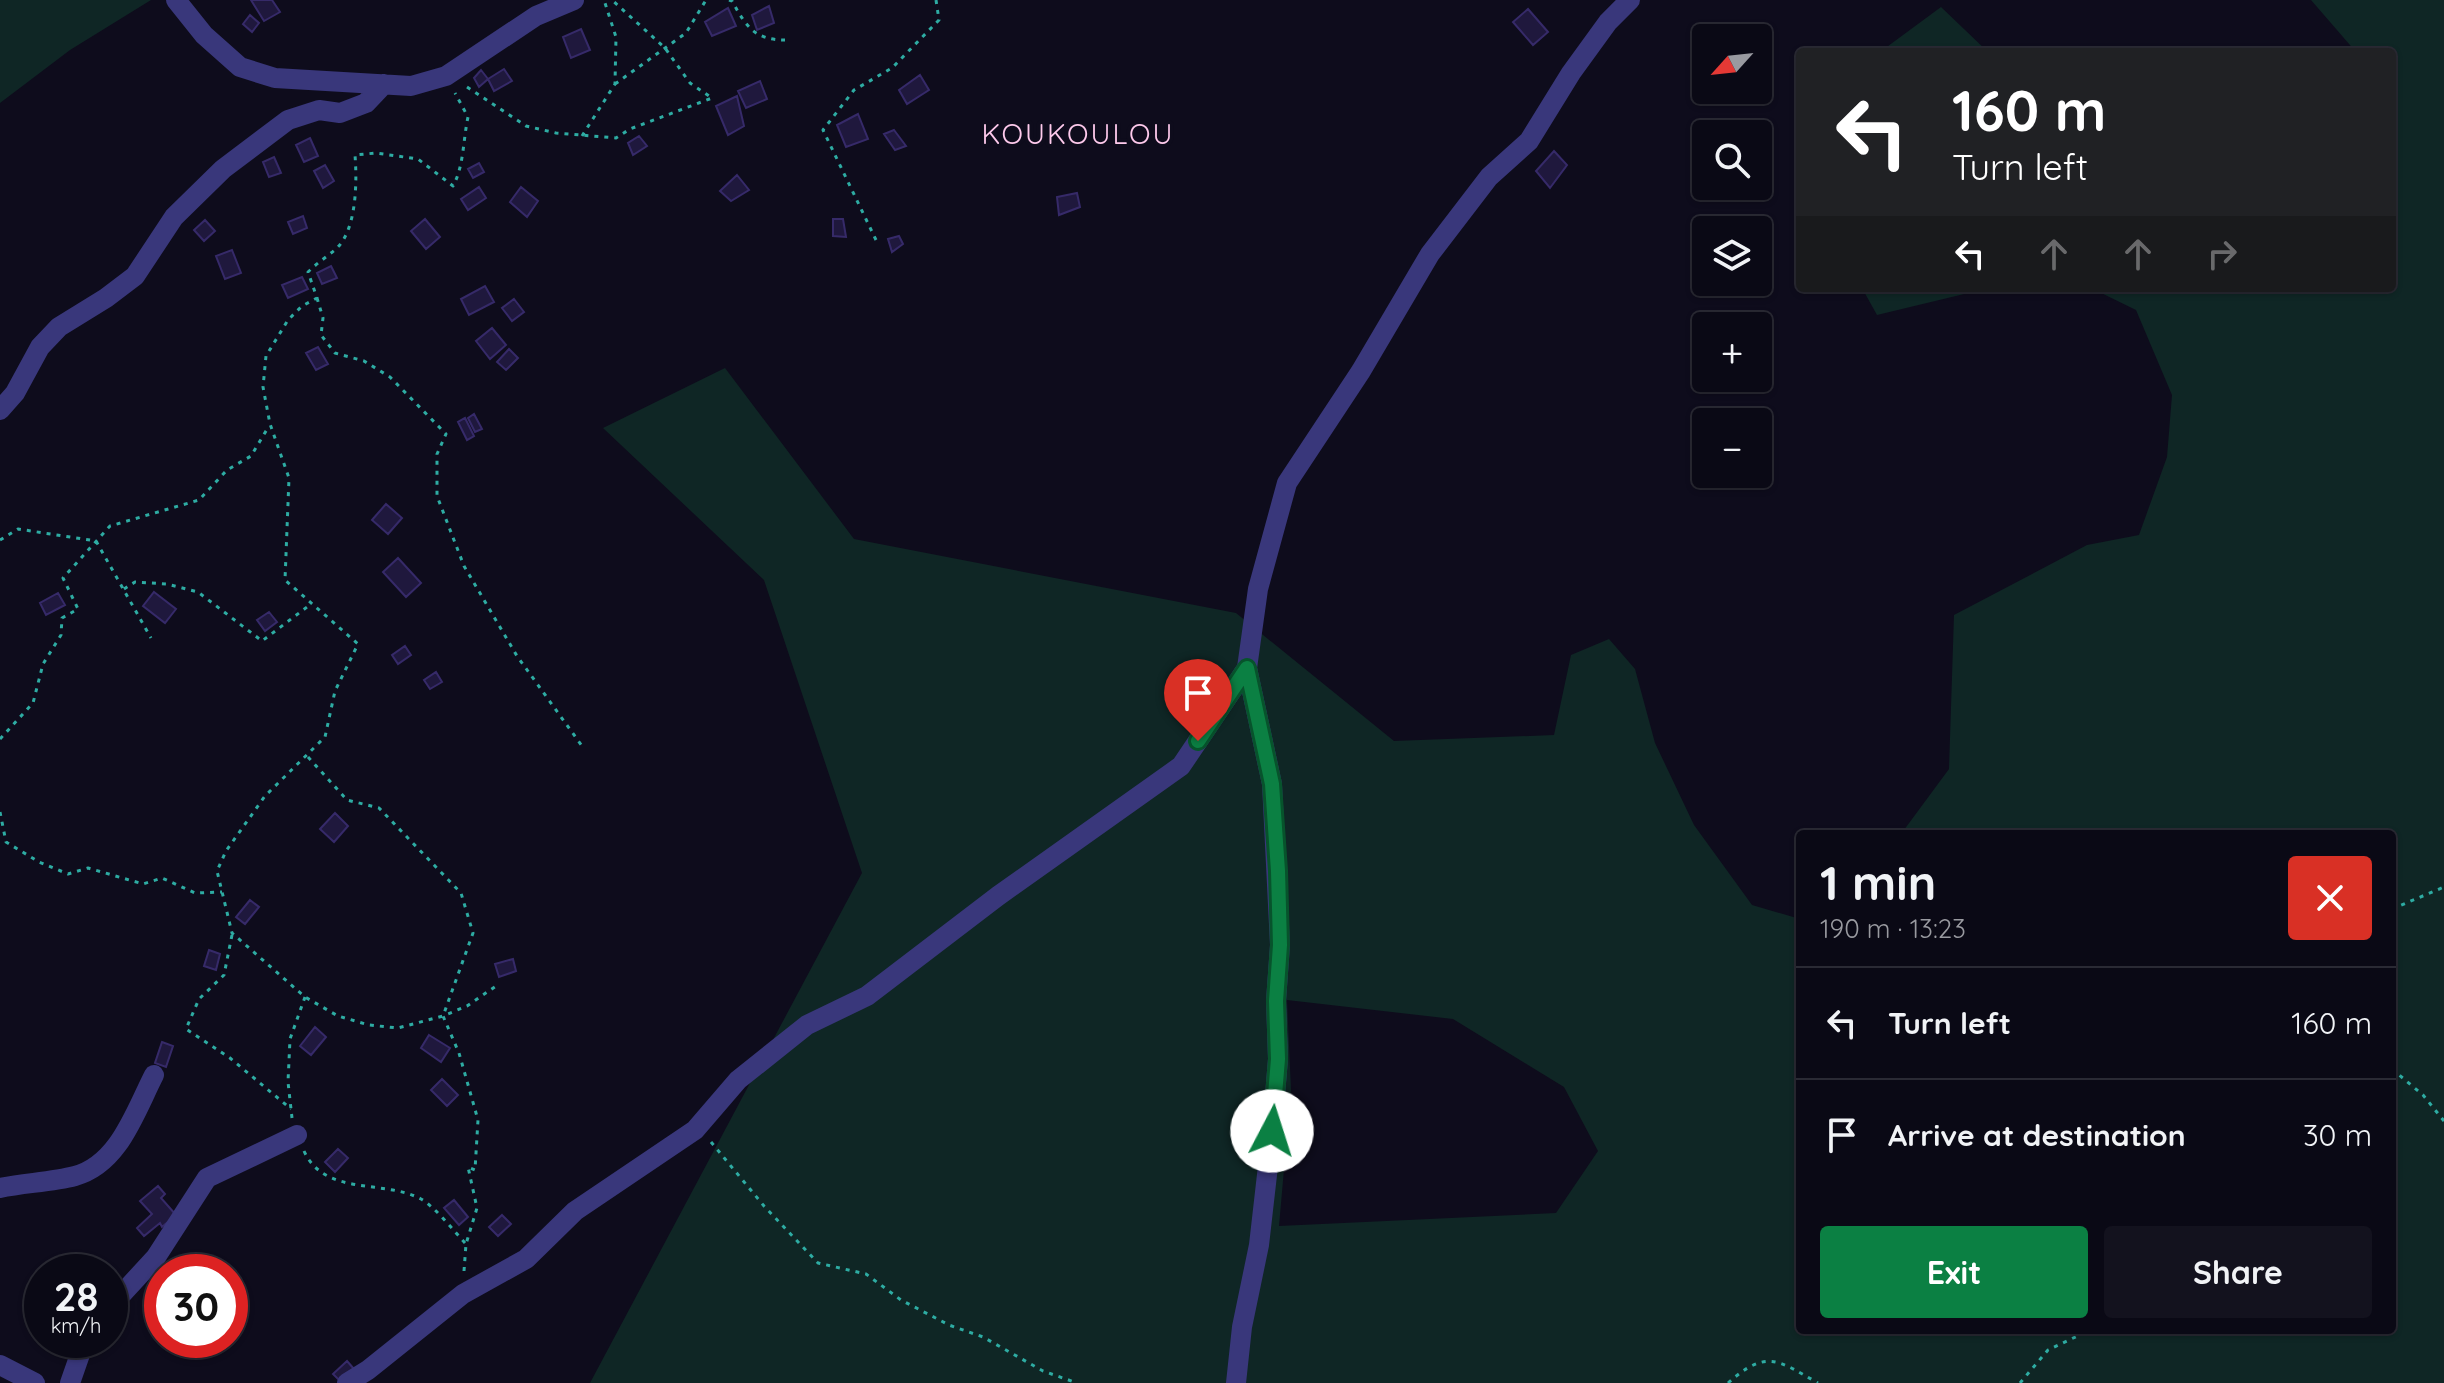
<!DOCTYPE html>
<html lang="en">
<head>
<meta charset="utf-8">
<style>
  :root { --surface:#0a0915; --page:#13121e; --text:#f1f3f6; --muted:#999aa0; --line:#2a2a34; --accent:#0b8043 }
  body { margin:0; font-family:Quicksand,sans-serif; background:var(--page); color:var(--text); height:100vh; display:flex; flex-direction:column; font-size:30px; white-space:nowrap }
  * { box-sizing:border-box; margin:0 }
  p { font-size:26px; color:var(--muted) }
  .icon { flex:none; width:44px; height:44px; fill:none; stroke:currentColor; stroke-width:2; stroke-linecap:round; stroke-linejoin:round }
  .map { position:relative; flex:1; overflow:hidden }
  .details { position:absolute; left:1796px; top:830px; width:600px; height:504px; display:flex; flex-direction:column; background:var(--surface); border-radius:8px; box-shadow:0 2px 6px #0004,0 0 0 2px var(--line) }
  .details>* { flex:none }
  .guide { position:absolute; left:1796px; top:48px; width:600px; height:244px; border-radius:8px; box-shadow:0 2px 6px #0004,0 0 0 2px var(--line); background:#202124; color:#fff; overflow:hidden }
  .needle { width:52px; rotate:243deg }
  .fabs { position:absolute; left:1692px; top:24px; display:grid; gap:16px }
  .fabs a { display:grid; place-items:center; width:80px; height:80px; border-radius:8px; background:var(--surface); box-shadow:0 2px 6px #0004,0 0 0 2px var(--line); font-size:40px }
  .speed { position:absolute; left:24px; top:1254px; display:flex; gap:16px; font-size:40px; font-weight:700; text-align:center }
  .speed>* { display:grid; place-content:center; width:104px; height:104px; border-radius:50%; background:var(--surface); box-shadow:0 2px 6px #0004,0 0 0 2px var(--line); line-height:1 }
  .speed small { font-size:20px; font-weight:400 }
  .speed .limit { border:12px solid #d22; background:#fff; color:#111 }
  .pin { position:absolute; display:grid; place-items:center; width:68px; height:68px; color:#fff; margin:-82px -34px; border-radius:50% 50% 50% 0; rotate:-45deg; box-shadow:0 0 8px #0007 }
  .pin .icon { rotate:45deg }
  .me { position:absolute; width:88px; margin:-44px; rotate:5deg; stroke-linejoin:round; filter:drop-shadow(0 0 6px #0008) }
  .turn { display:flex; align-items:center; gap:28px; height:168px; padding:0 24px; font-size:36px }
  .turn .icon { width:104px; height:104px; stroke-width:2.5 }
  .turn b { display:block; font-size:56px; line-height:68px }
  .lanes { display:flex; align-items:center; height:76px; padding:0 24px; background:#0003; justify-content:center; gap:40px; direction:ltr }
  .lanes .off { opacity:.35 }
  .round { display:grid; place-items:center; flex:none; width:84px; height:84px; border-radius:8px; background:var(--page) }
  .head { display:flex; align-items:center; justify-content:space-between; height:136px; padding:0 24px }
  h1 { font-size:48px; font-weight:800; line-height:60px }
  .primary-button { display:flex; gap:16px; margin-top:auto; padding:16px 24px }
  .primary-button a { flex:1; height:92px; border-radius:8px; background:var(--accent); color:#fff; font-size:32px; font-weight:800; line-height:92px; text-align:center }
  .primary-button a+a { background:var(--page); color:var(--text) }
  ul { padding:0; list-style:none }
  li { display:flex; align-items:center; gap:24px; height:112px; padding:0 24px; border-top:2px solid var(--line) }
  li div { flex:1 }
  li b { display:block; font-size:30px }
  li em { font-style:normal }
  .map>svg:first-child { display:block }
  .green { fill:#0f2625; fill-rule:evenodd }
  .building { fill:#1f183d; stroke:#362a69; stroke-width:2 }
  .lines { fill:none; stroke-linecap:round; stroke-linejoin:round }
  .path { stroke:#2eaca3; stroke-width:3; stroke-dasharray:4 6; stroke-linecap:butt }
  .minor { stroke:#39377b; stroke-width:20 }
  .route-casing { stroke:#07532c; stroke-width:20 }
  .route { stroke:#0b8043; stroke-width:14 }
  .labels { text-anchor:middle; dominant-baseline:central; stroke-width:8; stroke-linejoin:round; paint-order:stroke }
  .quarter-label { font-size:28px; letter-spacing:2px; fill:#fecaec; stroke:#0e0c1c }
</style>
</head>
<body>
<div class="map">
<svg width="2444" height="1383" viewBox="0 0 2444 1383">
  <rect width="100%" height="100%" fill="#0e0c1c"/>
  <path class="green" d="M0,0h151l-81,50 -70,53z
    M2311,0h133v1383h-1854l272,-510 -98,-293 -161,-152 122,-60 129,171 382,74 158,128 160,-6 17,-80 38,-16 26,30 20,74 39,82 58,80 48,14v411h592v-496h-491l48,-65 5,-154 133,-70 52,-10 28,-78 5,-62 -36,-85 -45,-22h301v-236h-36zM1287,1000l166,19 111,68 34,64 -42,62 -277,13 12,-136z
    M1941,7l47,45h-108z
    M1862,288h127l-112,27z"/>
  <path class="building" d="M251,0h21l8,12 -16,9z
    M769,6l5,17 -17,7 -5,-15z
    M728,8l8,18 -24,10 -7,-14z
    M1528,9l20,23 -15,13 -20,-23z
    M250,15l9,8 -7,9 -9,-8z
    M581,29l9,21 -19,8 -8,-21z
    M504,69l8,12 -18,10 -6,-12z
    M481,70l7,9 -9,8 -5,-9z
    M920,75l9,15 -22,14 -8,-14z
    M760,81l7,18 -21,9 -8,-17z
    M737,96l7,30 -16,9 -12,-29z
    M858,114l10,25 -22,8 -9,-22z
    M894,130l12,16 -11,4 -11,-16z
    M639,136l8,10 -14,9 -5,-12z
    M310,138l8,18 -14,6 -8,-17z
    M1554,151l13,14 -17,23 -14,-17z
    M274,157l7,16 -12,4 -6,-15z
    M479,163l5,9 -11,6 -5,-9z
    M325,165l9,16 -11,7 -9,-17z
    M737,175l12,15 -18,11 -11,-10z
    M479,187l7,11 -18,12 -7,-11z
    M521,187l17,14 -11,16 -17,-15z
    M1077,193l3,14 -21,8 -2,-18z
    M303,216l4,12 -14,6 -5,-12z
    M425,219l15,18 -14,12 -15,-18z
    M833,219h10l3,18 -13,-1z
    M205,220l10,11 -11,10 -10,-11z
    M899,236l4,8 -11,8 -4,-13z
    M232,250l9,23 -16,6 -9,-23z
    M331,266l6,12 -15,6 -5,-11z
    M302,277l6,12 -20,9 -6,-13z
    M485,286l9,16 -25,13 -8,-16z
    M514,299l10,13 -12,9 -10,-13z
    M492,328l14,17 -16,14 -14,-18z
    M318,347l10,17 -12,6 -10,-17z
    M509,349l9,9 -12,12 -9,-8z
    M474,414l8,15 -7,3 -7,-14z
    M465,418l9,18 -7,4 -9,-18z
    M386,504l16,14 -14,16 -16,-14z
    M398,558l23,25 -15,14 -23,-25z
    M154,592l22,17 -11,14 -22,-17z
    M58,593l7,12 -19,10 -6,-12z
    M269,612l8,10 -12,9 -8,-11z
    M405,646l6,9 -13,9 -6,-9z
    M436,672l6,10 -12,7 -6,-9z
    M335,813l13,13 -14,16 -14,-13z
    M250,900l9,7 -14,17 -9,-7z
    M209,950l11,4 -4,16 -12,-4z
    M513,959l3,12 -17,6 -4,-13z
    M315,1027l11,10 -15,18 -11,-9z
    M429,1035l21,13 -9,14 -20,-14z
    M162,1042l11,4 -7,21 -11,-4z
    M442,1079l16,16 -11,11 -16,-16z
    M338,1149l10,9 -13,14 -10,-10z
    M158,1186l7,8 -4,4 15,17 -14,12 -2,-4 -16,13 -7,-8 15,-14 -12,-13z
    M454,1200l14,17 -9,8 -15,-17z
    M502,1215l9,9 -13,12 -9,-9z
    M347,1361l7,8 -14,12 -7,-7z"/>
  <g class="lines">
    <path class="path" d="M729,0l3,1c14,25 22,39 53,39
      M615,84l71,-51 20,-33
      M467,87l59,39 30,7 60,5 14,-9 82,-31 -22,-15 -25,-35 -53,-48
      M582,136l33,-52 1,-47 -12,-37
      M876,240l-53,-110 31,-40 38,-22 47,-48 -3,-20
      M317,298l6,20 -2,17 14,18 29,8 26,16 56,57 -9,20v42l27,70 53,90 65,90
      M0,540l18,-11 78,12 55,97
      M124,589l11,-7 32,2 31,8 64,49 49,-37
      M0,739l33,-36 10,-39 18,-29 1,-17 16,-9 -15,-31 47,-52 89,-26 28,-30 24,-14 18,-30
      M308,757l39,43 32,8 82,85 12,40 -30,83 -45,12 -29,-3 -31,-9 -33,-19 -73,-64 -15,-62 9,-20 39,-55 60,-59 10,-46 23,-47 -73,-64 4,-102 -19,-54 -7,-37 3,-31 22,-36 14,-14 15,-8 -9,-26c9,-9 20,-16 29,-24 20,-20 20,-67 18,-93l21,-2 42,6 35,27c11,-20 10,-46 15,-69l-13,-24
      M0,812l6,30 33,20 29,12 20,-6 55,16 19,-6 33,15 27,-1
      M2392,909l52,-22
      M232,935l-8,40 -25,24 -13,30 44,29 61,51
      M2392,1069l31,26 21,26
      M292,1118l-4,-36 2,-43 15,-42
      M711,1142l53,64 54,57 48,11 35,26 48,25 34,12 60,34 34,12
      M304,1151c21,46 80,28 117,48 14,8 33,32 45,45
      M464,1271l2,-27 11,-36 -9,-41 7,3 3,-50 -19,-67 -16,-37 24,-10 29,-20
      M1728,1383c39,-35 51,-22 90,0
      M2020,1383l28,-33 42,-20"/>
    <path class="minor" d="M176,0l28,35 36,32 35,11 136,8 35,-10 90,-60 38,-16
      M0,410l15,-17 25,-46 19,-20 47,-29 29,-22 39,-59 49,-48 65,-49 31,-10 21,3 26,-10 18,-19
      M0,1188c24,-5 52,-6 75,-12 44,-12 60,-64 79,-101
      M110,1307l46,-50 51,-79 90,-43
      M0,1365l35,18
      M70,1383l15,-43
      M347,1383l21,-13 95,-76 63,-35 49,-48 120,-81 43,-50 69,-55 60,-29 131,-100 183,-130 66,-98
      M1236,1383l6,-56 17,-82 13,-114 6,-72 -2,-58 4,-56 -8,-161 -25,-116 11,-79 29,-106 74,-112 69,-117 59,-77 40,-36 42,-68 37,-51 22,-22"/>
  </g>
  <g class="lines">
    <defs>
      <path id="route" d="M1198,741l49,-73 25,116 6,87 2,74 -4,56 2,58 -6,72"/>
    </defs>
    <use href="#route" class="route-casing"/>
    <use href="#route" class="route"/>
  </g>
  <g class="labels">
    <g class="quarter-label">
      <text x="1078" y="133">KOUKOULOU</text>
    </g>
  </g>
</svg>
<div class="fabs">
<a><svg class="needle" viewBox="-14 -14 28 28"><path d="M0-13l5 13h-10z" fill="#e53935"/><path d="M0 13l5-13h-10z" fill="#999aa0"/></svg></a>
<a><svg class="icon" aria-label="search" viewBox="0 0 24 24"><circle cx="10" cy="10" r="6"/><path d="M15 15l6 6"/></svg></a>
<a><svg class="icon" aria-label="layers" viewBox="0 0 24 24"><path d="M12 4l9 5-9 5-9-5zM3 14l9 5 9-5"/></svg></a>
<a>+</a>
<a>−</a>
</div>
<div class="speed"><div>28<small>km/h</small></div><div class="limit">30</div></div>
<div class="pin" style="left:1198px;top:741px;background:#d93025"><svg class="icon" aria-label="arrive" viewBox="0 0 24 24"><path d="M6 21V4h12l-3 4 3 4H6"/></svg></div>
<svg class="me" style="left:1272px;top:1131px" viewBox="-20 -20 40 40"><circle r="19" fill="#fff"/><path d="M0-13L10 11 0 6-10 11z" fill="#0b8043"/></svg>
<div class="guide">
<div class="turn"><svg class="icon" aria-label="left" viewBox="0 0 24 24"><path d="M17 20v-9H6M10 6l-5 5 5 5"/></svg><div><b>160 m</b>Turn left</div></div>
<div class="lanes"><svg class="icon" aria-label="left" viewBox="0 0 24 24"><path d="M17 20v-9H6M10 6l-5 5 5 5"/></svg><svg class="icon off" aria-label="ahead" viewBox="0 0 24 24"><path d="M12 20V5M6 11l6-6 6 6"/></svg><svg class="icon off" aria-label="ahead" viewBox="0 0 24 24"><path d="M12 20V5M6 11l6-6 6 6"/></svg><svg class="icon off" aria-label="right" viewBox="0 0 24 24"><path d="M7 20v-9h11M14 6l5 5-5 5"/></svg></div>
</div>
<section class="details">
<div class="head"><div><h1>1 min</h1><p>190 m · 13:23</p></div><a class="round" style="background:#d93025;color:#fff"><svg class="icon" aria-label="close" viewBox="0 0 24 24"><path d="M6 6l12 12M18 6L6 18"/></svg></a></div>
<ul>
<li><svg class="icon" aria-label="left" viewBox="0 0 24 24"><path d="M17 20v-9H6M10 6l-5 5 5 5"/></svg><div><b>Turn left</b></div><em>160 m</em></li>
<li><svg class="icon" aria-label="arrive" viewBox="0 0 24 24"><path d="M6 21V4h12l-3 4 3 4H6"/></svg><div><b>Arrive at destination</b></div><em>30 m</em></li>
</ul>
<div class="primary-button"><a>Exit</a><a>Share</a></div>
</section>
</div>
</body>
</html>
